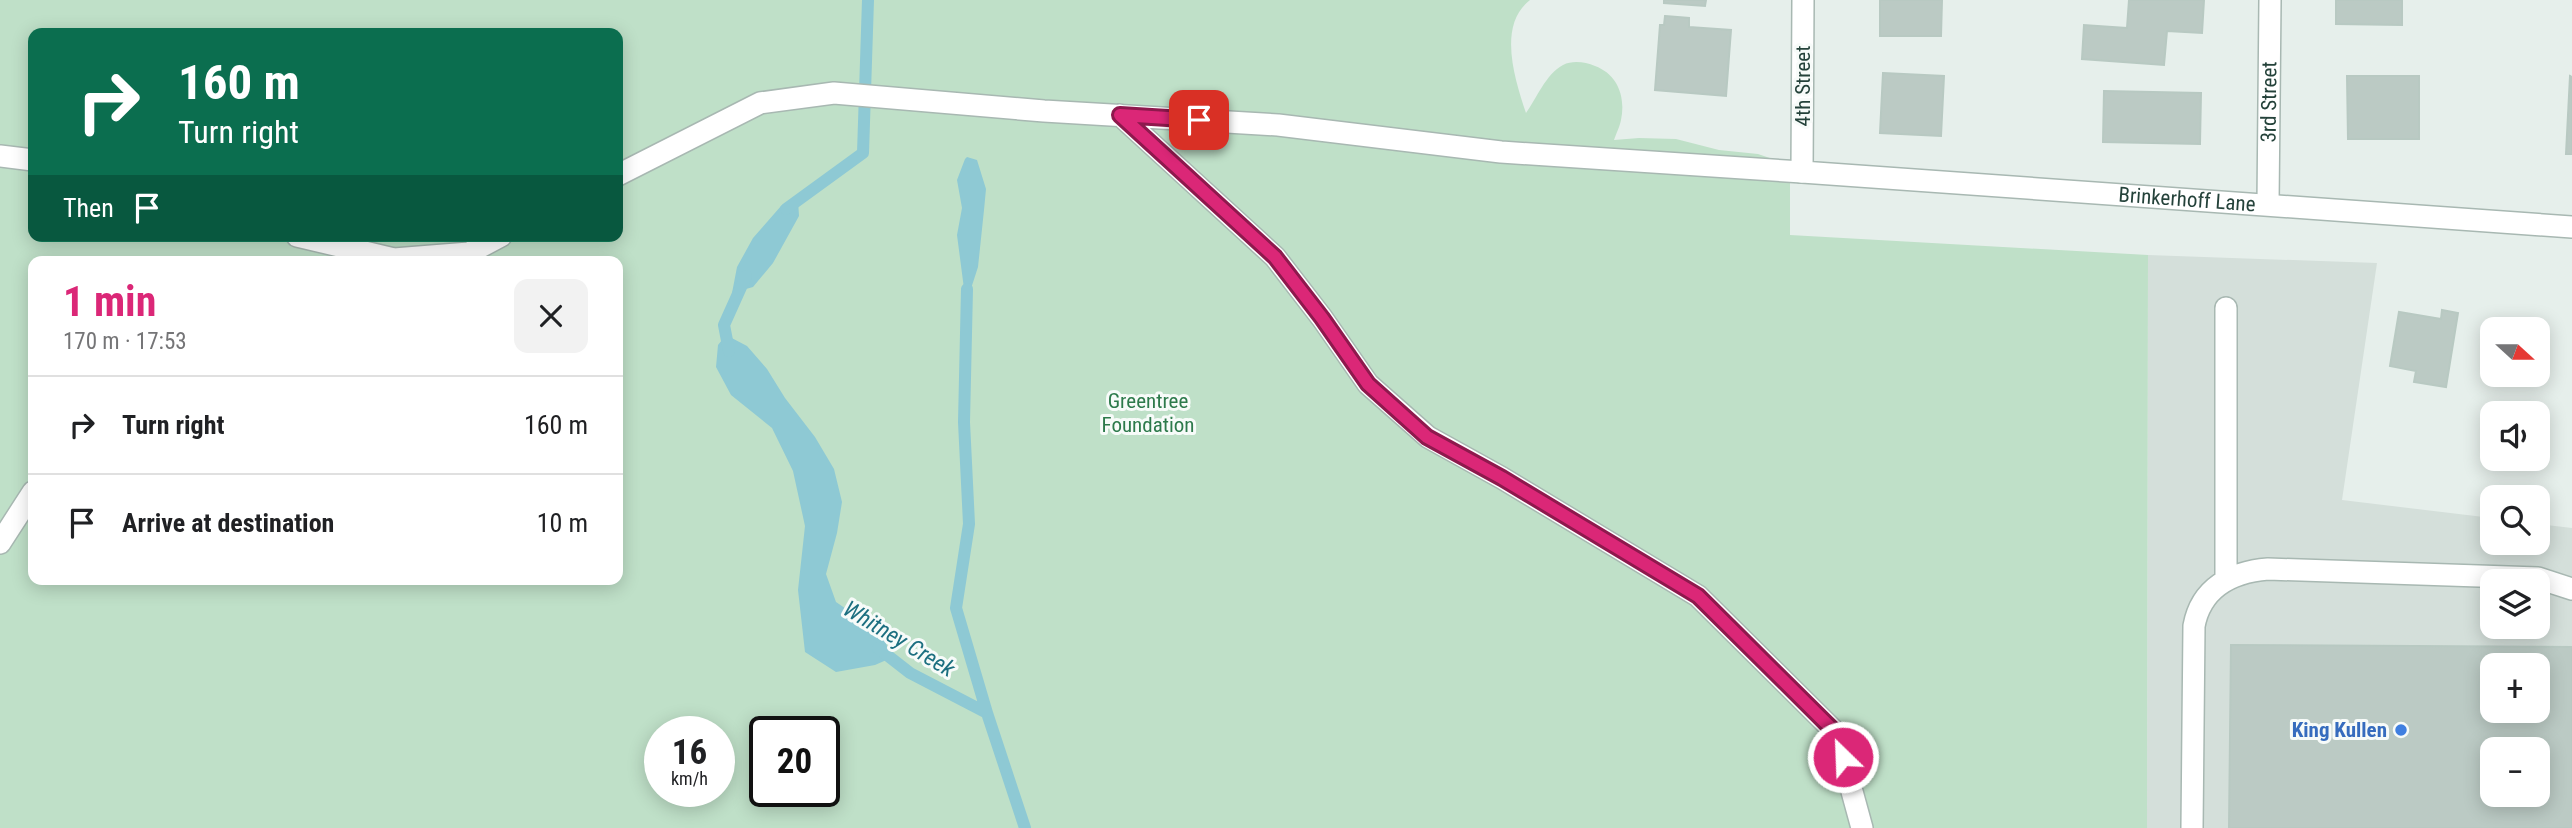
<!DOCTYPE html>
<html lang="en">
<head>
<meta charset="utf-8">
<style>
  :root { --surface:#fff; --page:#f2f2f2; --text:#202124; --muted:#757577; --line:#e0e0e0; --accent:#db2777 }
  body { margin:0; font-family:"Roboto Condensed",sans-serif; background:var(--page); color:var(--text); height:100vh; display:flex; flex-direction:column; font-size:26px; white-space:nowrap }
  * { box-sizing:border-box; margin:0 }
  p { font-size:23px; color:var(--muted) }
  .icon { flex:none; width:38px; height:38px; fill:none; stroke:currentColor; stroke-width:2; stroke-linecap:round; stroke-linejoin:round }
  .map { position:relative; flex:1; overflow:hidden }
  .details { position:absolute; left:28px; top:256px; width:595px; height:329px; display:flex; flex-direction:column; background:var(--surface); border-radius:14px; box-shadow:0 4px 18px #0003 }
  .details>* { flex:none }
  .banner { position:absolute; left:28px; top:28px; width:595px; height:214px; border-radius:14px; box-shadow:0 4px 18px #0003; background:#0b6e4f; color:#fff; overflow:hidden }
  .needle { width:46px; rotate:111deg }
  .buttons { position:absolute; left:2480px; top:317px; display:grid; gap:14px }
  .buttons a { display:grid; place-items:center; width:70px; height:70px; border-radius:14px; background:var(--surface); box-shadow:0 4px 18px #0003; font-size:35px }
  .speed { position:absolute; left:644px; top:716px; display:flex; gap:14px; font-size:35px; font-weight:700; text-align:center }
  .speed>* { display:grid; place-content:center; width:91px; height:91px; border-radius:50%; background:var(--surface); box-shadow:0 4px 18px #0003; line-height:1 }
  .speed small { font-size:18px; font-weight:400 }
  .speed .limit { border:4px solid #111; border-radius:10px; background:#fff; color:#111 }
  .pin { position:absolute; display:grid; place-items:center; width:60px; height:60px; color:#fff; margin:-30px; border-radius:14px; box-shadow:0 4px 10px #0006 }
  .me { position:absolute; width:77px; margin:-38px; rotate:336deg; stroke-linejoin:round; filter:drop-shadow(0 0 5px #0008) }
  .turn { display:flex; align-items:center; gap:24px; height:147px; padding:0 35px; font-size:32px }
  .turn .icon { width:91px; height:91px; stroke-width:2.5 }
  .turn b { display:block; font-size:49px; line-height:60px }
  .then { display:flex; align-items:center; height:66px; padding:0 35px; background:#0003; gap:14px; font-size:26px }
  .round { display:grid; place-items:center; flex:none; width:74px; height:74px; border-radius:14px; background:var(--page) }
  .head { display:flex; align-items:center; justify-content:space-between; height:119px; padding:0 35px }
  h1 { font-size:42px; font-weight:700; line-height:52px; color:var(--accent) }
  ul { padding:0; list-style:none }
  li { display:flex; align-items:center; gap:21px; height:98px; padding:0 35px; border-top:2px solid var(--line) }
  li div { flex:1 }
  li b { display:block; font-size:26px }
  li em { font-style:normal }
  .map>svg:first-child { display:block }
  .built { fill:#d4dfda; fill-rule:evenodd }
  .green { fill:#bfe0c8; fill-rule:evenodd }
  .water { fill:#8ec9d4 }
  .lines { fill:none; stroke-linecap:round; stroke-linejoin:round }
  .stream { stroke:#8ec9d4; stroke-width:12 }
  .building { fill:#bbcac4; stroke:#b8c9c2; stroke-width:2; fill-rule:evenodd }
  .service-casing { stroke:#a8b8b2; stroke-width:24 }
  .minor-casing { stroke:#a8b8b2; stroke-width:24 }
  .service { stroke:#fff; stroke-width:21 }
  .minor { stroke:#fff; stroke-width:21 }
  .route-casing { stroke:#8e194d; stroke-width:18 }
  .route { stroke:#db2777; stroke-width:12 }
  .shop-dot { fill:#3f7fe0; stroke:#f7fbf9; stroke-width:2.5 }
  .labels { text-anchor:middle; dominant-baseline:central; stroke-width:6; stroke-linejoin:round; paint-order:stroke }
  .street-label { font-size:21px; fill:#24423a; stroke:#f7fbf9 }
  .park-label { font-size:21px; fill:#2d7a4b; stroke:#f7fbf9 }
  .shop-label { font-size:21px; font-weight:bold; fill:#366cbe; stroke:#f7fbf9; text-anchor:end }
  .water-label { font-size:23px; font-style:italic; fill:#1c6f80; stroke:#f7fbf9 }
</style>
</head>
<body>
<div class="map">
<svg width="2572" height="828" viewBox="0 0 2572 828">
  <rect width="100%" height="100%" fill="#e6efeb"/>
  <path class="built" d="M2148,255l229,8 -35,237 150,18v24h46v-18l34,4v300h-425zM2492,581h46v45h-46zM2492,665h46v45h-46zM2492,749h46v45h-46z"/>
  <path class="green" d="M0,0h1530c-33,25 -15,80 -4,113 11,-15 19,-38 37,-48 10,-5 22,-3 32,1 22,8 31,30 26,54 -1,6 -5,14 -7,20l25,-2 37,1 43,11 39,4 32,11v70l358,20 -1,573h-2147zM33,33h585v203h-585zM33,261h585v318h-585zM660,732h59v59h-59zM765,732h59v59h-59z"/>
  <path class="water" d="M967,157l10,3 9,29 -2,21 -6,57 -12,37 -9,-69 5,-27 -5,-28 8,-21z
    M798,200l1,16 -26,47 -20,24 -21,6 5,-26 16,-29 28,-32z
    M726,335l21,11 20,23 18,29 30,39 19,32 8,33 -5,31 -11,41 10,28 47,32 8,24 -16,7 -39,7 -31,-20 -7,-62 7,-64 -12,-55 -21,-43 -41,-33 -15,-28 2,-22z"/>
  <g class="lines">
    <path class="stream" d="M786,209l77,-56 5,-153
      M967,289l-3,133 5,102 -13,84 31,105
      M729,351l-5,-26 22,-49
      M878,648l32,25 77,40 38,115"/>
  </g>
  <path class="building" d="M1664,0h42l-1,6 -41,-3z
    M1880,0h62l-1,36h-61z
    M2129,0h75l-2,33 -35,-2 -3,34 -82,-6 2,-34 43,3z
    M2336,0h66v25l-66,-1z
    M1665,16l24,2v9l42,3 -5,66 -71,-6 5,-65h4z
    M1883,73l61,3 -3,60 -61,-3z
    M2347,76h72v63h-71z
    M2570,76l2,1v77h-6z
    M2104,91l97,2 -1,51 -97,-2z
    M2442,310l16,3 -12,74 -32,-5 2,-11 -26,-5 9,-54 42,7z
    M2231,645l341,2v181h-343zM2492,665h46v45h-46zM2492,749h46v45h-46z"/>
  <g class="lines">
    <defs>
      <path id="service" d="M1120,115l155,142 47,61 46,66 60,53 74,41 196,118 138,137 26,95
        M0,156l33,4
        M618,175l142,-72 74,-10 210,18 234,14 223,27 301,20
        M297,236l97,23 75,-6 32,-17
        M0,543l33,-51
        M2226,579v-271
        M2192,828l2,-202c7,-38 37,-54 74,-57l270,9 34,11"/>
      <g id="minor">
        <path id="s1" d="M1803,0l-1,172 770,55"/>
        <path id="s2" d="M2268,204l2,-204"/>
      </g>
    </defs>
    <use href="#service" class="service-casing"/>
    <use href="#minor" class="minor-casing"/>
    <use href="#service" class="service"/>
    <use href="#minor" class="minor"/>
  </g>
  <g class="lines">
    <defs>
      <path id="route" d="M1199,120l-79,-5 155,142 47,61 46,66 59,53 75,41 196,118 138,137 7,24"/>
    </defs>
    <use href="#route" class="route-casing"/>
    <use href="#route" class="route"/>
  </g>
  <circle class="shop-dot" cx="2401" cy="730" r="7"/>
  <g class="labels">
    <g class="street-label">
      <text transform="translate(1803 86) rotate(-90)">4th Street</text>
      <text stroke="none"><textPath href="#s2" startOffset="102">3rd Street</textPath></text>
      <text stroke="none"><textPath href="#s1" startOffset="558">Brinkerhoff Lane</textPath></text>
    </g>
    <g class="park-label">
      <text x="1148" y="401">Greentree<tspan x="1148" dy="24">Foundation</tspan></text>
    </g>
    <g class="shop-label">
      <text x="2387" y="730">King Kullen</text>
    </g>
    <g class="water-label">
      <text transform="translate(899 639) rotate(31)">Whitney Creek</text>
    </g>
  </g>
</svg>
<div class="buttons">
<a><svg class="needle" viewBox="-14 -14 28 28"><path d="M0-13l5 13h-10z" fill="#e53935"/><path d="M0 13l5-13h-10z" fill="#757577"/></svg></a>
<a><svg class="icon" aria-label="sound" viewBox="0 0 24 24"><path d="M4 9h4l5-4v14l-5-4H4zM17 9q2 3 0 6"/></svg></a>
<a><svg class="icon" aria-label="search" viewBox="0 0 24 24"><circle cx="10" cy="10" r="6"/><path d="M15 15l6 6"/></svg></a>
<a><svg class="icon" aria-label="layers" viewBox="0 0 24 24"><path d="M12 4l9 5-9 5-9-5zM3 14l9 5 9-5"/></svg></a>
<a>+</a>
<a>−</a>
</div>
<div class="speed"><div>16<small>km/h</small></div><div class="limit">20</div></div>
<div class="pin" style="left:1199px;top:120px;background:#d93025"><svg class="icon" aria-label="arrive" viewBox="0 0 24 24"><path d="M6 21V4h12l-3 4 3 4H6"/></svg></div>
<svg class="me" style="left:1843px;top:757px" viewBox="-20 -20 40 40"><circle r="17" fill="#db2777" stroke="#fff" stroke-width="3"/><path d="M0-11L8 9 0 5-8 9z" fill="#fff"/></svg>
<div class="banner">
<div class="turn"><svg class="icon" aria-label="right" viewBox="0 0 24 24"><path d="M7 20v-9h11M14 6l5 5-5 5"/></svg><div><b>160 m</b>Turn right</div></div>
<div class="then">Then<svg class="icon" aria-label="arrive" viewBox="0 0 24 24"><path d="M6 21V4h12l-3 4 3 4H6"/></svg></div>
</div>
<section class="details">
<div class="head"><div><h1>1 min</h1><p>170 m · 17:53</p></div><a class="round"><svg class="icon" aria-label="close" viewBox="0 0 24 24"><path d="M6 6l12 12M18 6L6 18"/></svg></a></div>
<ul>
<li><svg class="icon" aria-label="right" viewBox="0 0 24 24"><path d="M7 20v-9h11M14 6l5 5-5 5"/></svg><div><b>Turn right</b></div><em>160 m</em></li>
<li><svg class="icon" aria-label="arrive" viewBox="0 0 24 24"><path d="M6 21V4h12l-3 4 3 4H6"/></svg><div><b>Arrive at destination</b></div><em>10 m</em></li>
</ul>
</section>
</div>
</body>
</html>
